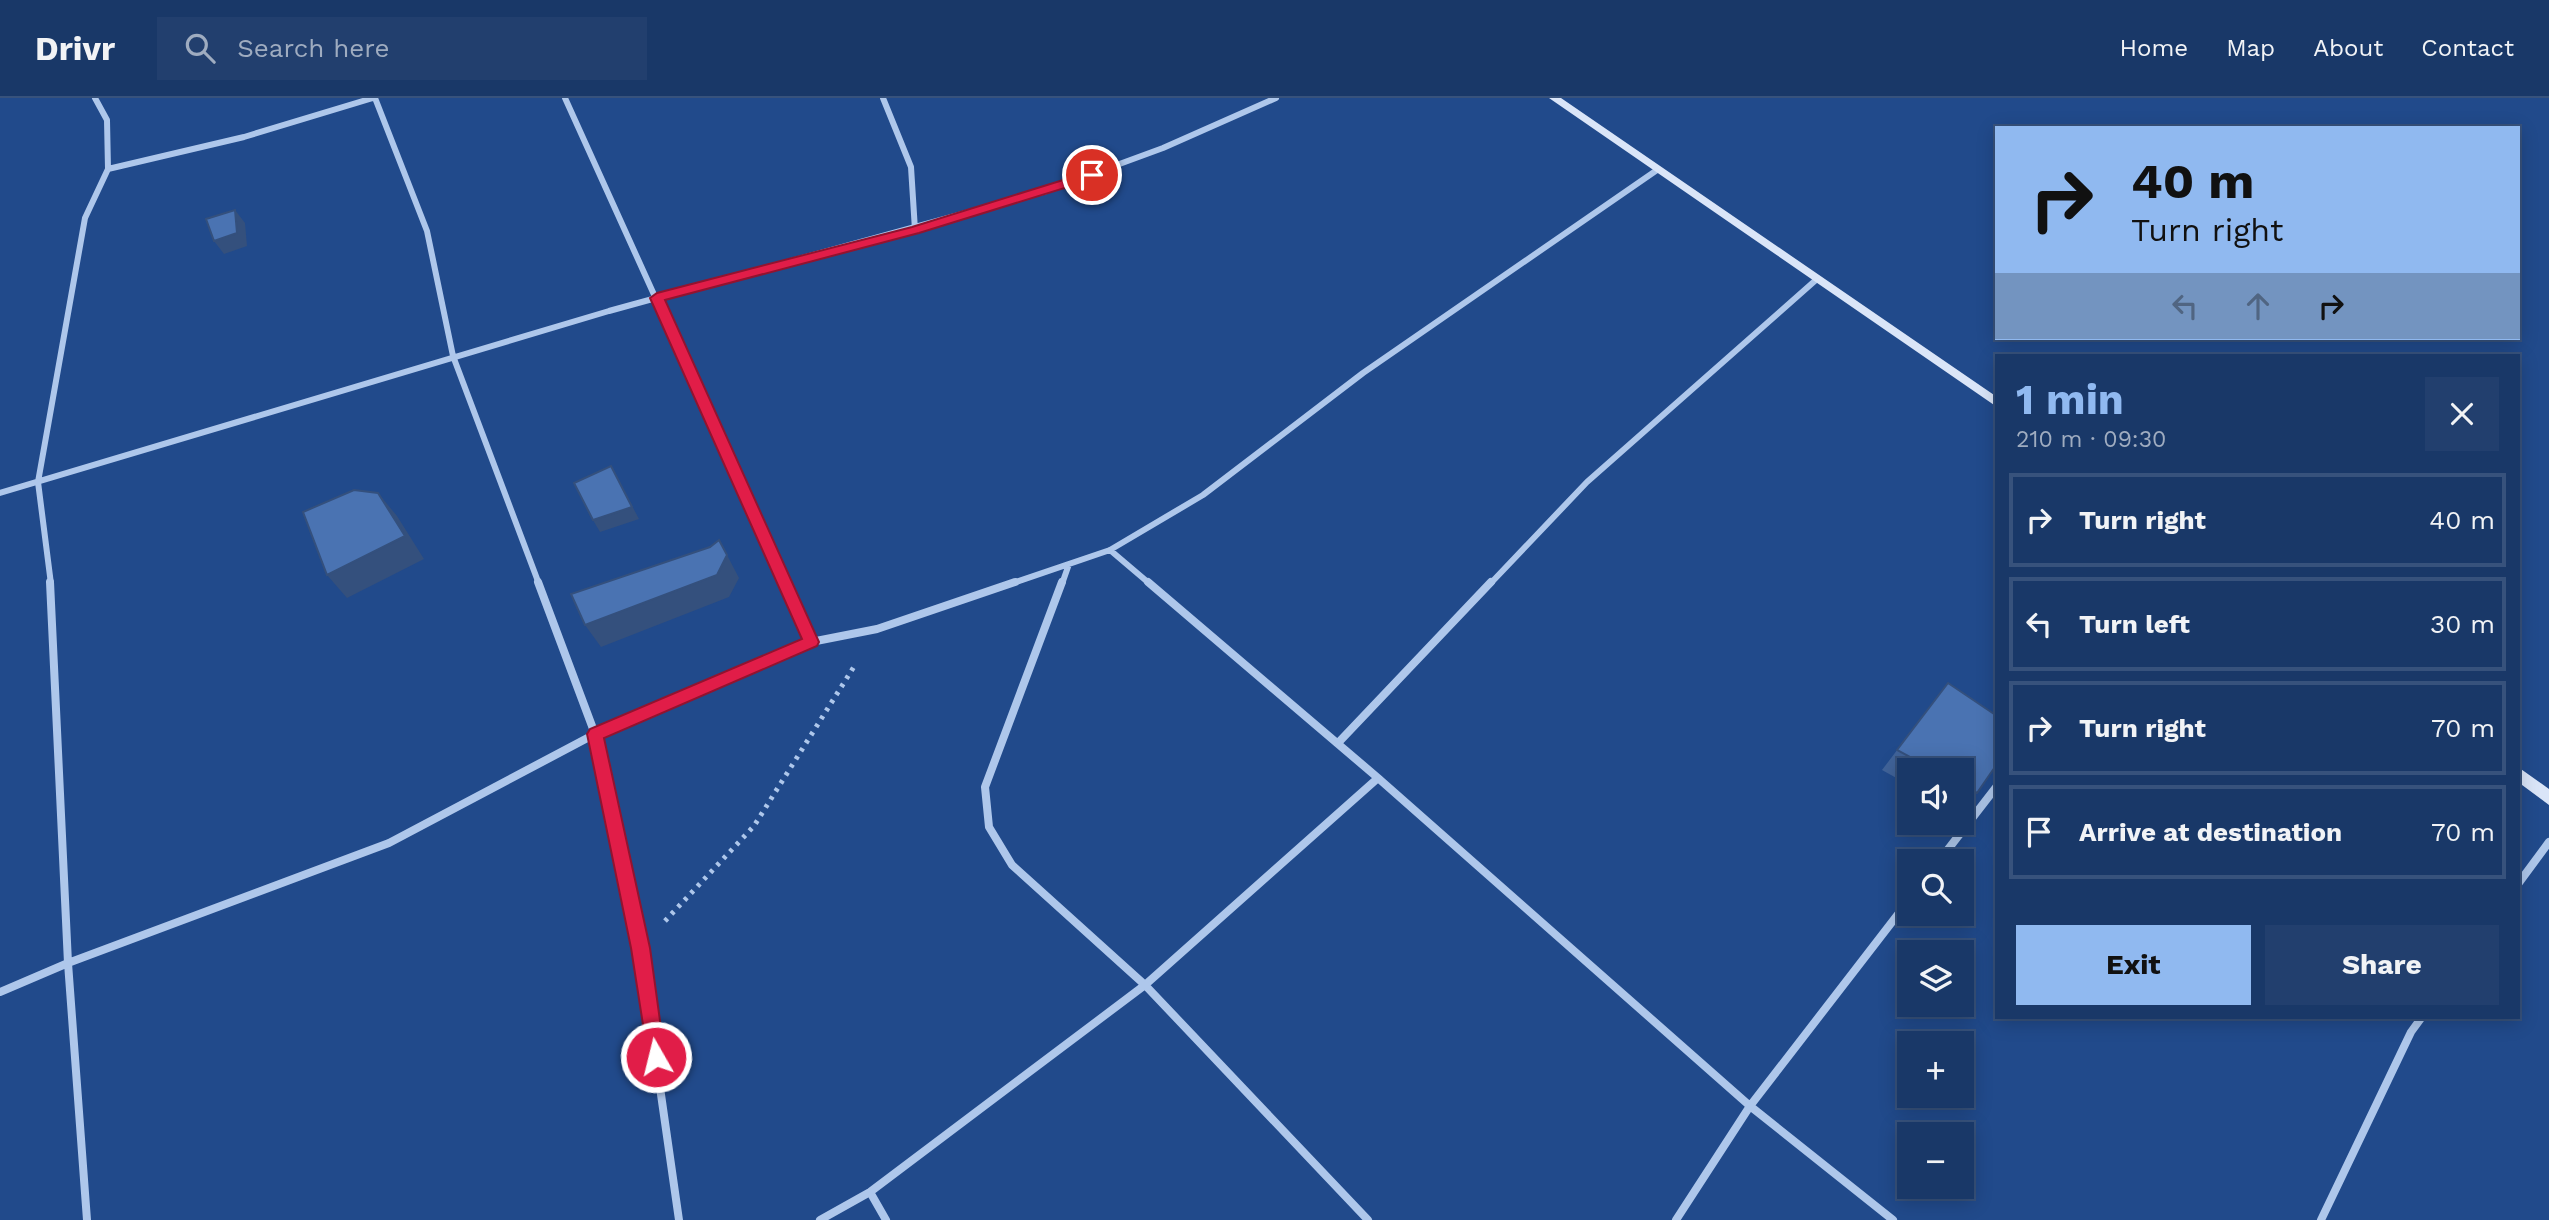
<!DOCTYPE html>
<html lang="en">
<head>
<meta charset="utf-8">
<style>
  :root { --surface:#193868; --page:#223f6e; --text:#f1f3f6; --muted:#9facc0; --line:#37527c; --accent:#90b9f0 }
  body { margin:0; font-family:"Work Sans",sans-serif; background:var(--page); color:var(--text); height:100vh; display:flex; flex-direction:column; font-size:26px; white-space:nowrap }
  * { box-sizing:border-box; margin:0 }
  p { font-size:23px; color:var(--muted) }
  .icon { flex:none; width:38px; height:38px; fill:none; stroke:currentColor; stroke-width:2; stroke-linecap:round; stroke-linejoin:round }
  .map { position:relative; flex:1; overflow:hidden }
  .drawer { position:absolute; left:1995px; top:256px; width:525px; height:665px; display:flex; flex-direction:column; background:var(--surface); border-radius:0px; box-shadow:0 4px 18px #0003,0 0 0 2px var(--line) }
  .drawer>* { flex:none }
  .top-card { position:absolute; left:1995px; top:28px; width:525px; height:214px; border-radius:0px; box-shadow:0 4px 18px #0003,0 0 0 2px var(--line); background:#90b9f0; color:#111; overflow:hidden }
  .fabs { position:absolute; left:1897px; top:660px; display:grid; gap:14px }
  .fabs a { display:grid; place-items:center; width:77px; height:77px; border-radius:0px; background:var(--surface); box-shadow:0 4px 18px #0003,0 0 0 2px var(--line); font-size:35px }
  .pin { position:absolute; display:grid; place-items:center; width:60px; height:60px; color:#fff; margin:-30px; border:4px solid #fff; border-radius:50%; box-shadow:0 2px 7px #0007 }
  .me { position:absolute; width:77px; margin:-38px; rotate:352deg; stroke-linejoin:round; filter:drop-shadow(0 0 5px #0008) }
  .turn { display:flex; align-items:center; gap:24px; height:147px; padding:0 21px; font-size:32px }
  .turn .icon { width:91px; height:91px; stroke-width:2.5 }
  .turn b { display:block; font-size:49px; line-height:60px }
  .lanes { display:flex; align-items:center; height:66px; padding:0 21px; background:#0003; justify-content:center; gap:35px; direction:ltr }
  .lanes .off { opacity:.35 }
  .round { display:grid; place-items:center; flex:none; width:74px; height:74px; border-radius:0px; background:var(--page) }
  .head { display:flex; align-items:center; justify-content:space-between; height:119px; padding:0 21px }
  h1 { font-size:42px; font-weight:700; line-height:52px; color:var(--accent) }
  .cta { display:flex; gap:14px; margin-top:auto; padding:14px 21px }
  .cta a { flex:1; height:80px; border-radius:0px; background:var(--accent); color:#111; font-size:28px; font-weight:700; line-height:80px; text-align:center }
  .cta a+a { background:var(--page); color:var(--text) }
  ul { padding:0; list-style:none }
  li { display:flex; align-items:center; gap:21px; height:94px; margin:0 14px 10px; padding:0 7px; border:4px solid var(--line); border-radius:0px }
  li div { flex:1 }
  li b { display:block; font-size:26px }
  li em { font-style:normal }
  header { display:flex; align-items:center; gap:42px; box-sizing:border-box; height:98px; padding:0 35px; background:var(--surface); border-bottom:2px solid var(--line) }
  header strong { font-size:33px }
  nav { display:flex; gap:38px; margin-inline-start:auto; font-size:24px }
  .search { width:490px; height:63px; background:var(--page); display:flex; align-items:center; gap:18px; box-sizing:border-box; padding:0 24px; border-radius:0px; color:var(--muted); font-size:26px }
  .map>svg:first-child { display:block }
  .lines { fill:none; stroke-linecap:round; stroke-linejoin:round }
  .path { stroke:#aec7eb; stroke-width:5; stroke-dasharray:3.5 6; stroke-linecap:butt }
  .minor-far1 { stroke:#aec7eb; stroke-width:6 }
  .minor { stroke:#aec7eb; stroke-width:8 }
  .secondary { fill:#dae5f8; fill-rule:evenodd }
  .wall { fill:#406399 }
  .shaded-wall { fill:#34507d }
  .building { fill:#4a73b2; stroke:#34507d; stroke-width:2 }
  .route { fill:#e11d48; stroke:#92132f; stroke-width:2 }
</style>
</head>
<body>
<header>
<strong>Drivr</strong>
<div class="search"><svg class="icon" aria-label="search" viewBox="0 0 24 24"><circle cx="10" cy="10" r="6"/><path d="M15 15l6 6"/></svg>Search here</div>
<nav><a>Home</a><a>Map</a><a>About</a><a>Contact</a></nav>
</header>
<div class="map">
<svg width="2549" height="1122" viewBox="0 0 2549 1122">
  <rect width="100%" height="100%" fill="#214a8b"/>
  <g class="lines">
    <path class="path" d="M665,823l89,-95 101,-161"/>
    <path class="minor-far1" d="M375,0l52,133 26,125 86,228
      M565,0l220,486
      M883,0l28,69 4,63
      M108,71l136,-32 129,-39
      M0,395l609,-182 437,-120 117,-43 113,-50
      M1110,452l40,34
      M51,486l-13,-102 47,-264 23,-49 -1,-49 -12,-22
      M1010,486l100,-34 93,-55 160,-122 294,-203
      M1062,486l7,-20
      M1490,486l97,-102 230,-203"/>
    <path class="minor" d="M50,484l18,381 19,257
      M538,484l57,152 45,214 39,272
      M784,484l27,60
      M1062,484l-77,205 4,40 23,38 133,120 223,235
      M1148,484l230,196 372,328 143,114
      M1338,645l153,-161
      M1939,763l58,-75
      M2518,786l31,-42
      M0,894l68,-29 321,-120 206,-109 216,-92 66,-13 138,-47
      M870,1094l16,28
      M820,1122l50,-28 275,-207 233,-207
      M1676,1122l74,-114 159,-206
      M2321,1122l90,-188 11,-15"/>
    <path class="secondary" d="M1549,0h12l436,299v10z
      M2518,669l31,22v16l-31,-23z"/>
  </g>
  <path class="wall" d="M1948,585l49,33v48l-20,29 -15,18v-41h-53v15l-27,-15z"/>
  <path class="shaded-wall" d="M235,112l10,13 2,23 -23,8 -10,-13z
    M611,368l28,53 -39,13 -7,-12z
    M378,395l19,23 27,43 -77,39 -20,-23z
    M727,457l12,23 -10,19 -128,50 -16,-22z"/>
  <path class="building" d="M235,112l2,23 -23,8 -8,-22z
    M611,368l21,41 -39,13 -19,-37z
    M354,392l24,3 27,43 -78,39 -24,-63z
    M719,442l8,15 -10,20 -132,50 -14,-31 139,-47z
    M1948,585l49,33v48l-20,29 -15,-8v-15h-28l-37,-20z"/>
  <path class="route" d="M1092,73l6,4 -1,3 -178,55 -254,67 154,342 -2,4 -213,92 46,210 15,109 -3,6 -6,3 -7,-3 -18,-115 -44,-214 3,-5 212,-90 -152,-341 7,-5 255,-66z"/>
</svg>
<div class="fabs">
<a><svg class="icon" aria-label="sound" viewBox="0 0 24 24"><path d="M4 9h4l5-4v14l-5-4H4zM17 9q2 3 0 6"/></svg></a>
<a><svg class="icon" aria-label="search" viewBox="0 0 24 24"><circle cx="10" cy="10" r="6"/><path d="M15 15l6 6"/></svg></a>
<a><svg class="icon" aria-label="layers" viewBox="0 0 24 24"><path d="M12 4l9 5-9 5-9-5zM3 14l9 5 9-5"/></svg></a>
<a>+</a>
<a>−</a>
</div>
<div class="pin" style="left:1092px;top:77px;background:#d93025"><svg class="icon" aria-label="arrive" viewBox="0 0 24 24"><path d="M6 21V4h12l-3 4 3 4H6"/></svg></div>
<svg class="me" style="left:656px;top:959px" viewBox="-20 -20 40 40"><circle r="17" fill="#e11d48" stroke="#fff" stroke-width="3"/><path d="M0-11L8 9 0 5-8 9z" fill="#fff"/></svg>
<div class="top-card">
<div class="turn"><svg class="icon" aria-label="right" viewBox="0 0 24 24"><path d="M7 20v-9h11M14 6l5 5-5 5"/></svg><div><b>40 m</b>Turn right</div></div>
<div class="lanes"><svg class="icon off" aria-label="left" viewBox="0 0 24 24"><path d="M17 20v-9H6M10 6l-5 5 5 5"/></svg><svg class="icon off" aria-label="ahead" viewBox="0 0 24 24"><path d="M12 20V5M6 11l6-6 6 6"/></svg><svg class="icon" aria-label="right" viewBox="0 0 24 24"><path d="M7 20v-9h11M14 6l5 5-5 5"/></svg></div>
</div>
<section class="drawer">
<div class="head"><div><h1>1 min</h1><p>210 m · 09:30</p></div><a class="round"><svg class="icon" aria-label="close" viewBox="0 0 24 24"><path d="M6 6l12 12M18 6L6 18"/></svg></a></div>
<ul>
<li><svg class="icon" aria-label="right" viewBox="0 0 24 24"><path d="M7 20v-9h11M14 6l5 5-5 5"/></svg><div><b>Turn right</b></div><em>40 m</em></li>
<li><svg class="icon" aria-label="left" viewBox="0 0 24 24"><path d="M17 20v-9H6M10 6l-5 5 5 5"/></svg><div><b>Turn left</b></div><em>30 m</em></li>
<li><svg class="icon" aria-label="right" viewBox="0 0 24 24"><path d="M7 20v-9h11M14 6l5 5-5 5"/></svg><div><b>Turn right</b></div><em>70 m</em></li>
<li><svg class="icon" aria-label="arrive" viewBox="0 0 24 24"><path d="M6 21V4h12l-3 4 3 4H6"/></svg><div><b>Arrive at destination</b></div><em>70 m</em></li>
</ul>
<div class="cta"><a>Exit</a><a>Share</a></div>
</section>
</div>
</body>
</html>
